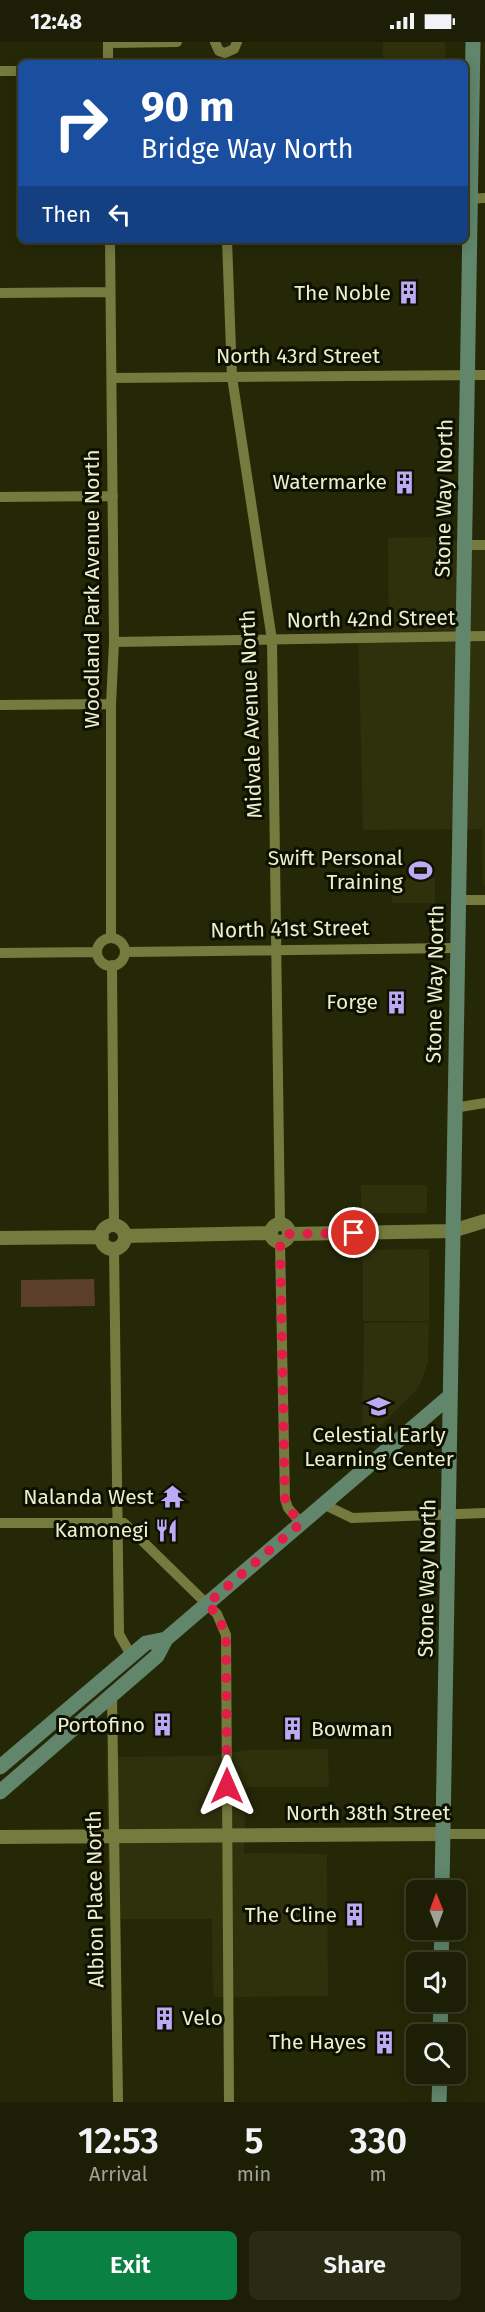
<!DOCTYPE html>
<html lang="en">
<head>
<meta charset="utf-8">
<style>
  :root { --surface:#1c1e05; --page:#292b13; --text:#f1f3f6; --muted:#a0a29a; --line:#3a3c27; --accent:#0b8043 }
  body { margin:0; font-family:"Fira Sans",sans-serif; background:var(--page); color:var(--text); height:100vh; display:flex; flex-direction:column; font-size:22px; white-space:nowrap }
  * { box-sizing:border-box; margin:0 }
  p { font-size:20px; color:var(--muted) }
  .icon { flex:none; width:33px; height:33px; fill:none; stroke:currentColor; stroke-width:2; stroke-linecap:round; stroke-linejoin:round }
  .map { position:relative; height:2060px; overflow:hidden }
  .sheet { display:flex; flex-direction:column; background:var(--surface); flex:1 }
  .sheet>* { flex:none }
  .hud { position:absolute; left:18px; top:18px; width:450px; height:183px; border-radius:9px; box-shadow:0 3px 15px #0003,0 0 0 2px var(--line); background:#1a4fa0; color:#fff; overflow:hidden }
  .needle { width:39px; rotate:359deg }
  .controls { position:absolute; left:406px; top:1838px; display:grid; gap:12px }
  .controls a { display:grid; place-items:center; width:60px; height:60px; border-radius:9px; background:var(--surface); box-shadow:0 3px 15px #0003,0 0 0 2px var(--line); font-size:30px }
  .pin { position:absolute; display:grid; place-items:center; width:51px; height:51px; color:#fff; margin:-26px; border:3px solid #fff; border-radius:50%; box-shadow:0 2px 6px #0007 }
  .me { position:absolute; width:66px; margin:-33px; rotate:0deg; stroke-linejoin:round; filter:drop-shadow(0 0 4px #0008) }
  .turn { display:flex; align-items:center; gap:21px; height:126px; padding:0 24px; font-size:27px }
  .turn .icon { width:78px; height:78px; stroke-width:2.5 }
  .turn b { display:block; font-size:42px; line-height:51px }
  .then { display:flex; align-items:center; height:57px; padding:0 24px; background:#0003; gap:12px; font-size:22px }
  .eta { display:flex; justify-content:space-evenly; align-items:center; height:102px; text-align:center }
  .eta b { font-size:36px; font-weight:600; line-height:42px }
  .primary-button { display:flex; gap:12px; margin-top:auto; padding:12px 24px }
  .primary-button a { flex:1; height:69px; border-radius:9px; background:var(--accent); color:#fff; font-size:24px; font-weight:600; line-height:69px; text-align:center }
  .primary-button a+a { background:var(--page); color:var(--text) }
  .status { display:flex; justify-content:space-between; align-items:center; height:42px; padding:0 30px; background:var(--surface); direction:ltr }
  .status svg { height:16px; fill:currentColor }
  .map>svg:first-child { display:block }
  .built { fill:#2e310c }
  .green { fill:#5c3e2a }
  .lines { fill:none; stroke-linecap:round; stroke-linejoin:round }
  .minor { stroke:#757b3f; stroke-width:10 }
  .tertiary { stroke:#757b3f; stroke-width:14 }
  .secondary { stroke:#61866b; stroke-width:15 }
  .route { stroke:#e11d48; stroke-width:10; stroke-dasharray:0 18 }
  .labels { text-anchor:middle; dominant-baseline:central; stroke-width:6; stroke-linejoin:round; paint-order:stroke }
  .poi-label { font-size:21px; fill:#eaefcf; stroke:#0e1000; text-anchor:end }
  .street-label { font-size:21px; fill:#eaefcf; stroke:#0e1000 }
</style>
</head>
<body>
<div class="status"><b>12:48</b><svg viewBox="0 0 49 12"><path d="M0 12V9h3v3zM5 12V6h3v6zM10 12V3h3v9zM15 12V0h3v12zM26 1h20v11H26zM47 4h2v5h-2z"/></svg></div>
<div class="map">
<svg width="485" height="2060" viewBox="0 0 485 2060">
  <rect width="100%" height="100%" fill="#252807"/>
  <path class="built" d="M383,0h62l1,21h-63z
    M436,495l49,10v338h-2l-1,-56 -119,1 -5,-208 31,-1 -1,-83z
    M435,836v25h-43v-24z
    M361,1143h66v28h-66z
    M429,1207v72h-66v-71z
    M429,1280l-1,40 -9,25 -57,58 2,-122z
    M328,1707l1,38h-83l-2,66 83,1 1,142 -115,1 -1,-78h-103l-3,-162 106,-1 34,-6z"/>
  <path class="green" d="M94,1237l1,27 -74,1v-27z"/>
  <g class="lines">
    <path class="minor" d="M215,0l4,9 6,2 9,-4 3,-7
      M108,1l69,-1
      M108,21v-21
      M0,29h21
      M465,157l20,-1
      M110,198l4,402 -3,62v234
      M227,198l5,137 40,263 8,584
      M0,251l110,-1
      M112,336l373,-3
      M0,455l113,-1
      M464,503h21
      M114,600l371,-6
      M0,663l111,-1
      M457,858h28
      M97 910a14 14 0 1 1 28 0a14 14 0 1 1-28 0Z
      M125,910l332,-4
      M0,911l97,-1
      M112,923l2,260
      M454,1066l31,-5
      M280,1200l5,257 3,9 13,15
      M114,1207l5,385 12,21
      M323,1462l29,14 133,-5
      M0,1481h124l93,91 9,21 3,467
      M112,1653l6,407
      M443,1792h42"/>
    <path class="tertiary" d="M271 1191a9 9 0 1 1 18 0a9 9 0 1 1-18 0Z
      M101 1195a12 12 0 1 1 24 0a12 12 0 1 1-24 0Z
      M289,1192l163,-3 33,-10
      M125,1194l146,-3
      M0,1196l102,-1
      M0,1795l443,-3"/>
    <path class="secondary" d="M0,1725l146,-124 20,-4
      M0,1750l157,-136 9,-17 284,-243
      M442,1848l31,-1848
      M441,1920l1,-33
      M440,1992l1,-33
      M439,2060l1,-29"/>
  </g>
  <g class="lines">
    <path class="route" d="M227,1744l-1,-151 -9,-21 -10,-10 94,-81 -13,-15 -3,-9 -5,-257 7,-3 2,-5 65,-1"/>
  </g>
  <defs>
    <symbol id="building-bare" viewBox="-9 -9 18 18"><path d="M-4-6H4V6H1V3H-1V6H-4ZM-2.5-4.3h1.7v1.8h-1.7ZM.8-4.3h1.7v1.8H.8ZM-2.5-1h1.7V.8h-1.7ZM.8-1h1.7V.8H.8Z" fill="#bbaaf6" stroke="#0e1000" stroke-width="2.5" paint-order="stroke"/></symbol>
    <symbol id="stadium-bare" viewBox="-9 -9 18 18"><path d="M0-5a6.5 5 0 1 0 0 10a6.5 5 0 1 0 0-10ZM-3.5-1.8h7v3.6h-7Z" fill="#bbaaf6" stroke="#0e1000" stroke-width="2.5" paint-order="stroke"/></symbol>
    <symbol id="school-bare" viewBox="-9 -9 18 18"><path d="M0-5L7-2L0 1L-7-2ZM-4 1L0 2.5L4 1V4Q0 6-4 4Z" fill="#bbaaf6" stroke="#0e1000" stroke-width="2.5" paint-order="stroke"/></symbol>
    <symbol id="temple-bare" viewBox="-9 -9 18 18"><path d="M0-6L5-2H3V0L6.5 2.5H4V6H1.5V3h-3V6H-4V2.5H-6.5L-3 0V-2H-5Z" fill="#bbaaf6" stroke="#0e1000" stroke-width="2.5" paint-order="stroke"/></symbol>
    <symbol id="restaurant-bare" viewBox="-9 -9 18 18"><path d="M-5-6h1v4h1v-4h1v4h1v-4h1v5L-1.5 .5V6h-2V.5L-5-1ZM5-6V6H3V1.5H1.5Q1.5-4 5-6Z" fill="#bbaaf6" stroke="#0e1000" stroke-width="2.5" paint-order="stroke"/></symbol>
  </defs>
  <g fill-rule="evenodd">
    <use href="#building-bare" x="392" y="234" width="33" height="33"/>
    <use href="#building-bare" x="388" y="424" width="33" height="33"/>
    <use href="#stadium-bare" x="404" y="812" width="33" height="33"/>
    <use href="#building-bare" x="380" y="944" width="33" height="33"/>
    <use href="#school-bare" x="362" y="1348" width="33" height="33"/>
    <use href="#temple-bare" x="156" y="1438" width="33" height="33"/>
    <use href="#restaurant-bare" x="150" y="1472" width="33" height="33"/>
    <use href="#building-bare" x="146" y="1666" width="33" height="33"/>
    <use href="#building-bare" x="276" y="1670" width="33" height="33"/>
    <use href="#building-bare" x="338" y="1856" width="33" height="33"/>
    <use href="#building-bare" x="148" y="1960" width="33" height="33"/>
    <use href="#building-bare" x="368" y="1984" width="33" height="33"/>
  </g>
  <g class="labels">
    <g class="poi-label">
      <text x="391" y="251">The Noble</text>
      <text x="387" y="440">Watermarke</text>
      <text x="403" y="816">Swift Personal<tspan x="403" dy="24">Training</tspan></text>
      <text x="378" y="960">Forge</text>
      <text x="379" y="1393" text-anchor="middle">Celestial Early<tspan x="379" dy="24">Learning Center</tspan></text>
      <text x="154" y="1455">Nalanda West</text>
      <text x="149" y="1488">Kamonegi</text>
      <text x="145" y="1683">Portofino</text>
      <text x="311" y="1687" text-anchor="start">Bowman</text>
      <text x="337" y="1873">The ‘Cline</text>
      <text x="182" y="1976" text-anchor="start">Velo</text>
      <text x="366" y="2000">The Hayes</text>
    </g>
    <g class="street-label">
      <text x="298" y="314">North 43rd Street</text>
      <text transform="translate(444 456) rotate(-89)">Stone Way North</text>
      <text transform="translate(92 547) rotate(-90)">Woodland Park Avenue North</text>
      <text transform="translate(371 577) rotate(-1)">North 42nd Street</text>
      <text transform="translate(251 672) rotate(-92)">Midvale Avenue North</text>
      <text transform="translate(290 887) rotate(-1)">North 41st Street</text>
      <text transform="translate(435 942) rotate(-89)">Stone Way North</text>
      <text transform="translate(427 1536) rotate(-89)">Stone Way North</text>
      <text x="368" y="1771">North 38th Street</text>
      <text transform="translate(95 1857) rotate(-91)">Albion Place North</text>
    </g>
  </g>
</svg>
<div class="controls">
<a><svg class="needle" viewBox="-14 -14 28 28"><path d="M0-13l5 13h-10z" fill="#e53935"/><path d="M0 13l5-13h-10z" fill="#a0a29a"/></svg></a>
<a><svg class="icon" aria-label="sound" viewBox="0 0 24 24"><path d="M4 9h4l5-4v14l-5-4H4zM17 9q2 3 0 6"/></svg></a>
<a><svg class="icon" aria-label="search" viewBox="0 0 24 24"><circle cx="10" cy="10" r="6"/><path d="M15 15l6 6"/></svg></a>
</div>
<div class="pin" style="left:354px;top:1191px;background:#d93025"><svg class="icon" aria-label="arrive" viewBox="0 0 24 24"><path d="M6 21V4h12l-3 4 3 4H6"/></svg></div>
<svg class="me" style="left:227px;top:1744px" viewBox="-20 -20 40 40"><path d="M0-17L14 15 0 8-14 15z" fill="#e11d48" stroke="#fff" stroke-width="4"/></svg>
<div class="hud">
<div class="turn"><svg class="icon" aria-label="right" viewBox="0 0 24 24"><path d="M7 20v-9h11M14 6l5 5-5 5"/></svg><div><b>90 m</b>Bridge Way North</div></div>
<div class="then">Then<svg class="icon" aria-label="left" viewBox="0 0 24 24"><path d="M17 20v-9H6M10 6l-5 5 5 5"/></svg></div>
</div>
</div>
<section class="sheet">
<div class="eta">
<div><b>12:53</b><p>Arrival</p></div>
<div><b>5</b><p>min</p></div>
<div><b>330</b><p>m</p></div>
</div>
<div class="primary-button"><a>Exit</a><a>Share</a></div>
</section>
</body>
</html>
